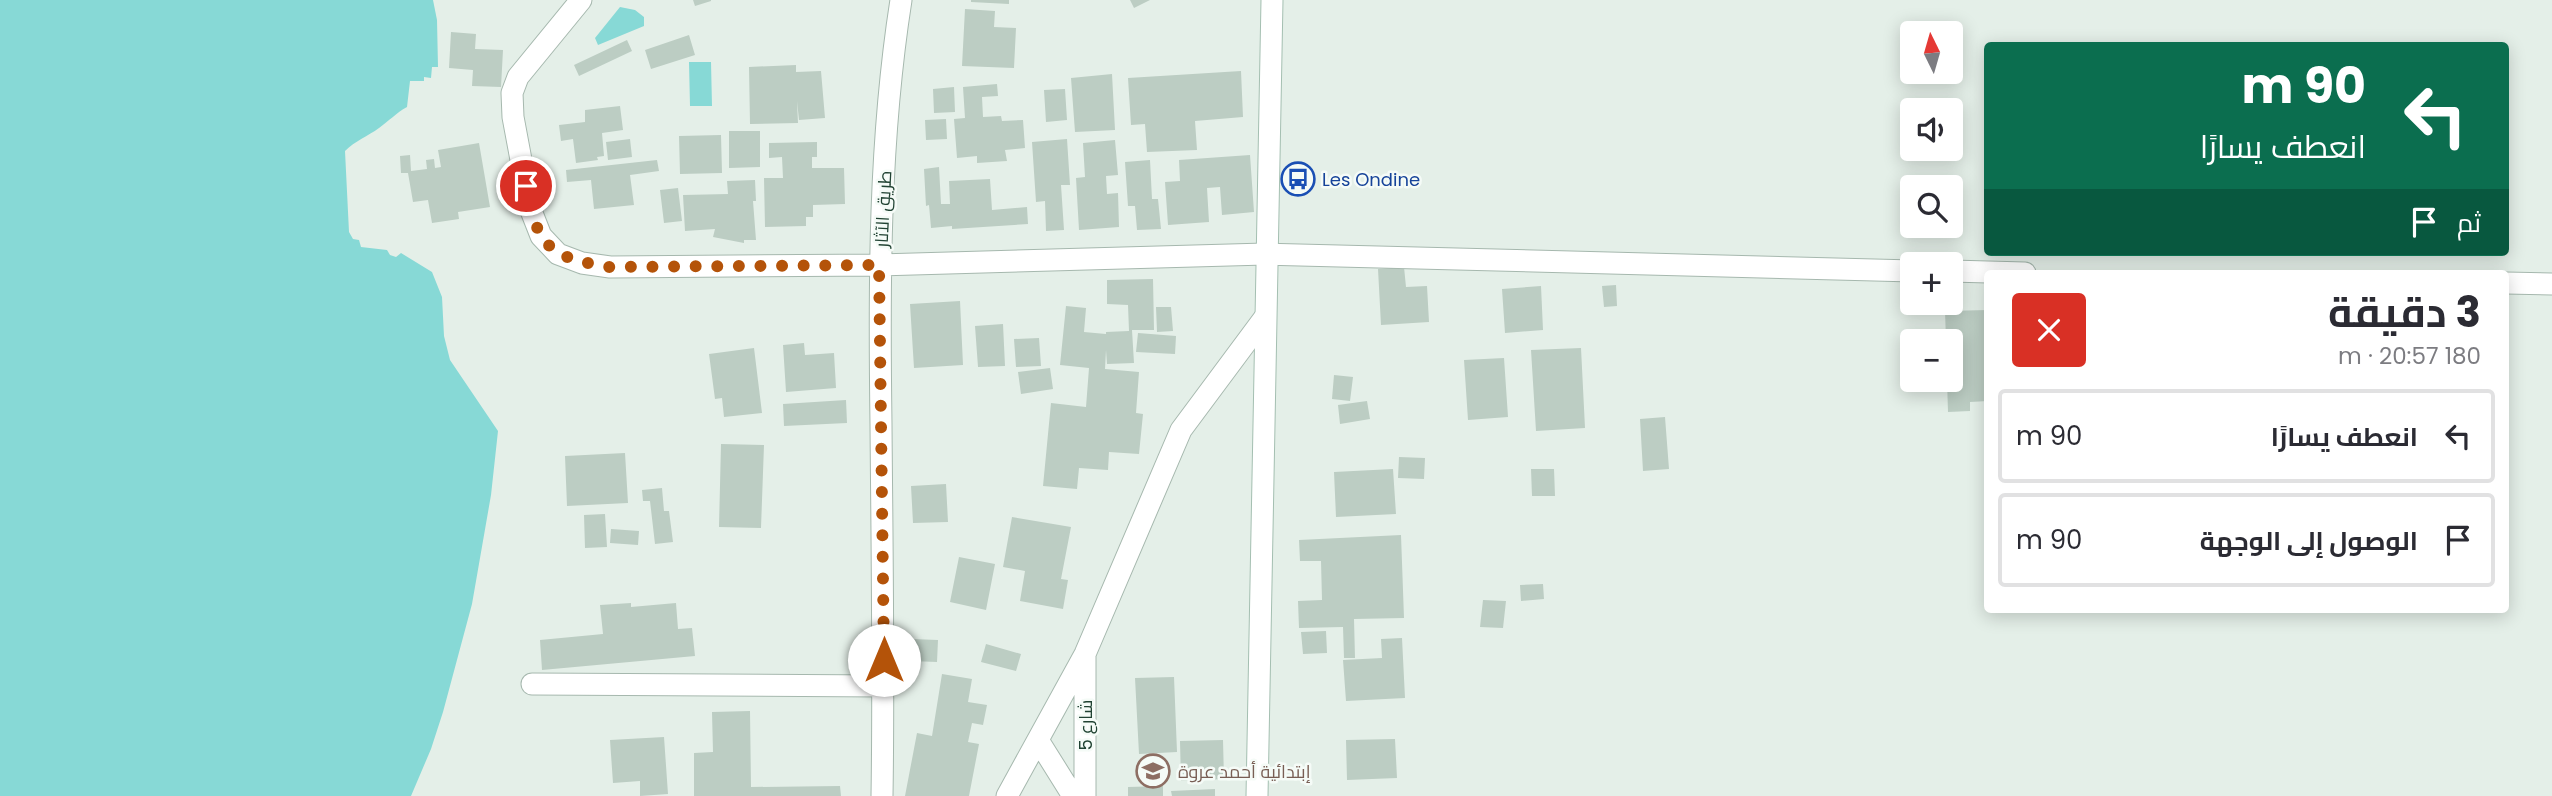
<!DOCTYPE html>
<html lang="ar">
<head>
<meta charset="utf-8">
<style>
  :root { --surface:#fff; --page:#f7f7f7; --text:#2b2b33; --muted:#7c7c81; --line:#e1e1e2 }
  body { margin:0; font-family:Poppins,Cairo,sans-serif; background:var(--page); color:var(--text); direction:rtl; height:100vh; display:flex; flex-direction:column; font-size:26px; white-space:nowrap }
  * { box-sizing:border-box; margin:0 }
  p { font-size:23px; color:var(--muted) }
  .icon { flex:none; width:38px; height:38px; fill:none; stroke:currentColor; stroke-width:2; stroke-linecap:round; stroke-linejoin:round }
  .map { position:relative; flex:1; overflow:hidden; direction:ltr }
  .panel { position:absolute; left:1984px; top:270px; width:525px; height:343px; display:flex; flex-direction:column; background:var(--surface); border-radius:7px; box-shadow:0 4px 18px #0003; direction:rtl }
  .panel>* { flex:none }
  .banner { position:absolute; left:1984px; top:42px; width:525px; height:214px; border-radius:7px; box-shadow:0 4px 18px #0003; direction:rtl; background:#0b6e4f; color:#fff; overflow:hidden }
  .needle { width:46px; rotate:355deg }
  .buttons { position:absolute; left:1900px; top:21px; display:grid; gap:14px }
  .buttons a { display:grid; place-items:center; width:63px; height:63px; border-radius:7px; background:var(--surface); box-shadow:0 4px 18px #0003; font-size:35px }
  .pin { position:absolute; display:grid; place-items:center; width:60px; height:60px; color:#fff; margin:-30px; border:4px solid #fff; border-radius:50%; box-shadow:0 2px 7px #0007 }
  .me { position:absolute; width:77px; margin:-38px; rotate:0deg; stroke-linejoin:round; filter:drop-shadow(0 0 5px #0008) }
  .turn { display:flex; align-items:center; gap:24px; height:147px; padding:0 28px; font-size:32px }
  .turn .icon { width:91px; height:91px; stroke-width:2.5 }
  .turn b { display:block; font-size:49px; line-height:60px }
  .then { display:flex; align-items:center; height:66px; padding:0 28px; background:#0003; gap:14px; font-size:26px }
  .round { display:grid; place-items:center; flex:none; width:74px; height:74px; border-radius:7px; background:var(--page) }
  .overview { display:flex; align-items:center; justify-content:space-between; height:119px; padding:0 28px }
  h1 { font-size:42px; font-weight:700; line-height:52px }
  ul { padding:0; list-style:none }
  li { display:flex; align-items:center; gap:21px; height:94px; margin:0 14px 10px; padding:0 14px; border:4px solid var(--line); border-radius:7px }
  li div { flex:1 }
  li b { display:block; font-size:26px }
  li em { font-style:normal }
  .map>svg:first-child { display:block }
  .water { fill:#87d9d6 }
  .building { fill:#bccdc3 }
  .lines { fill:none; stroke-linecap:round; stroke-linejoin:round }
  .street-casing { stroke:#a6b8ae; stroke-width:23 }
  .secondary-casing { stroke:#a4bfb1; stroke-width:23 }
  .street { stroke:#fff; stroke-width:21 }
  .secondary { stroke:#fff; stroke-width:21 }
  .route { stroke:#b45309; stroke-width:12; stroke-dasharray:0 21.6 }
  .labels { text-anchor:middle; dominant-baseline:central; stroke-width:5; stroke-linejoin:round; paint-order:stroke }
  .transit-label { font-size:18px; fill:#164399; stroke:#f5fbf7; text-anchor:start }
  .street-label { font-size:18px; fill:#214333; stroke:#f5fbf7 }
  .education-label { font-size:18px; fill:#785e54; stroke:#f5fbf7; text-anchor:start }
</style>
</head>
<body>
<div class="map">
<svg width="2552" height="796" viewBox="0 0 2552 796">
  <rect width="100%" height="100%" fill="#e4efe8"/>
  <path class="water" d="M0,0h433l4,20 1,47h-6l-1,11 -7,-1v4h-14l-3,26c-11,6 -18,14 -28,21 -11,8 -24,13 -34,23l4,81 4,7 6,1 2,7 26,3 3,5 6,2 5,-4 31,19 10,25 2,39 6,24 48,71 -7,64 -19,109 -29,108 -12,37 -20,47h-411z
    M620,7l15,3 9,7v9l-46,19 -3,-7z
    M689,62h22l1,44h-22z"/>
  <path class="building" d="M693,0h18v1l-16,5z
    M971,0h38v4l-38,-2z
    M1130,0h20l-16,8z
    M965,9l30,2 -1,16 22,1 -2,40 -52,-2z
    M451,32l25,2 -1,15 28,1 -2,37 -29,-1 1,-16 -24,-2z
    M689,35l6,20 -44,14 -6,-19z
    M627,40l5,11 -53,25 -5,-11z
    M796,65v7l25,-1 4,47 -26,2 -2,-19 1,22 -48,1 -1,-57z
    M1241,71l2,46 -48,4 2,29 -50,2 -2,-28 -14,1 -3,-47z
    M1112,74l3,56 -40,2 -4,-54z
    M997,84l1,12 -16,1 1,20 18,-1 1,5 21,-1 2,28 -20,2 2,11 -30,2v-7l-20,2 -3,-39 11,-1 -2,-31z
    M954,87l1,25 -21,1 -1,-24z
    M1065,89l2,31 -21,2 -2,-32z
    M620,106l3,24 -21,3 2,23 -7,1 1,3 -22,3 -3,-24 -12,2 -2,-16 26,-3v-12z
    M946,119l1,20 -21,1 -1,-20z
    M729,131h31v36l-31,1z
    M721,135l1,38 -42,1 -1,-38z
    M630,139l2,18 -24,3 -2,-18z
    M1067,139l3,46h-9l3,45 -18,1 -1,-30 -9,1 -4,-60z
    M1115,140l3,35 -12,1 1,18 11,-1 1,34 -40,3 -3,-52 9,-1 -2,-34z
    M817,142v15h-5v11h32l1,36 -32,1v12h-7v9l-41,1 -1,-49h19l-1,-21 -13,1v-15z
    M479,143l11,64 -32,5 1,7 -27,4 -4,-23 -15,2 -5,-29h-7l-1,-17 10,-1 1,16 16,-2 -1,-9 8,-1 1,9 6,-1 -3,-17z
    M1250,155l4,57 -32,3 -2,-28 -13,1 2,34 -41,3 -3,-43 15,-1 -1,-21z
    M657,160l2,11 -29,4 4,30 -40,4 -3,-29 -24,2 -1,-12z
    M1150,160l2,39h6l3,30 -24,1 -2,-24h-7l-3,-44z
    M939,167l2,37h9l-1,-23 41,-2 2,31 35,-3 1,17 -76,5v-3l-21,2 -2,-23 -3,1 -2,-37z
    M755,180l1,21h-3l3,39h-12v3l-31,-6 2,-8 -30,2 -2,-36 45,-1 -1,-13z
    M678,188l4,33 -18,2 -4,-33z
    M1404,267l2,20 21,-1 2,36 -48,3 -3,-56z
    M1153,279l1,51h-22l2,33 -27,1 -1,-14 -1,19 34,3 -3,41 7,1 -4,40 -30,-2 -1,18 -29,-2 -2,21 -34,-3 8,-83 35,4 3,-39 -29,-3 6,-59 20,2 -2,24 22,2v-2l23,-1 -1,-26 -21,-1v-24z
    M1616,285l1,21 -13,1 -2,-21z
    M1541,286l2,44 -38,3 -3,-44z
    M960,301l3,64 -49,3 -4,-64z
    M1156,307h15l2,24 -16,1z
    M1988,310v91l-18,1v9l-22,1 -1,-32h4v-39h-5l-1,-30z
    M1003,324l2,42 -27,1 -3,-41z
    M1138,333l38,3 -1,18 -39,-2z
    M1039,338l2,28 -25,1 -2,-28z
    M804,343l1,12 29,-2 2,35 -50,4 -3,-47z
    M754,348l8,65 -38,4 -2,-19 -7,1 -6,-45z
    M1581,348l4,80 -49,3 -5,-81z
    M1504,358l4,59 -40,3 -4,-60z
    M1050,368l3,21 -32,5 -3,-22z
    M1334,375l19,2 -3,24 -18,-2z
    M846,400l1,23 -63,3 -1,-22z
    M1367,401l3,18 -30,5 -2,-19z
    M1665,417l4,52 -26,2 -3,-52z
    M721,444l43,1 -3,83 -42,-1z
    M625,453l3,50 -61,3 -2,-50z
    M1399,457l26,1 -1,21 -26,-1z
    M1393,469l3,45 -60,3 -2,-45z
    M1531,469h23l1,27h-23z
    M946,484l2,38 -35,1 -2,-37z
    M662,488l2,23h5l4,31 -18,2 -5,-43h-7l-1,-11z
    M605,514l2,33 -22,1 -1,-33z
    M1012,517l59,10 -10,52 7,1 -5,29 -43,-8 5,-30 -22,-4z
    M611,529l28,2 -1,14 -28,-2z
    M1401,535l3,83 -50,1 1,39h-11l-1,-31 -44,1 -1,-27 24,-1 -1,-39h-21l-1,-21z
    M959,557l36,7 -9,46 -36,-8z
    M1543,584l1,15 -23,2 -1,-16z
    M1483,600l23,1 -3,27 -23,-1z
    M631,603v4l45,-4 2,26 14,-1 3,28 -153,14 -2,-30 63,-6 -3,-29z
    M1326,631l1,22 -24,1 -2,-22z
    M1402,638l3,60 -59,3 -3,-41 39,-2 -1,-19z
    M912,639l26,1 -1,22 -26,-1z
    M986,644l35,10 -5,17 -35,-9z
    M942,674l30,5 -4,23 19,3 -4,20 -11,-2 -4,19 11,2 -10,52h-64l12,-63 15,3z
    M1174,677l3,75 -38,2 -4,-76z
    M750,711l1,76 89,-1 1,10h-147v-43l19,-1 -1,-40z
    M664,737l4,57 -28,2v-15l-27,2 -3,-43z
    M1395,739l2,39 -50,2 -1,-40z
    M1223,740l1,39 -43,2 -1,-40z
    M1163,786v10h-35v-9z
    M1215,789v7h-43l-1,-5z"/>
  <g class="lines">
    <defs>
      <path id="street" d="M581,0l-63,77 -6,16 1,24 17,91 11,28 17,18 24,9 28,4 269,-2 386,-11 648,17
        M1951,271l74,2
        M2506,283l46,1
        M1085,656v140
        M532,684l352,2
        M1038,740l35,56
        M882,796c2,-124 0,-248 -1,-372 -2,-141 -2,-284 20,-424
        M1007,796l78,-142 96,-224 84,-113"/>
      <path id="secondary" d="M1257,796l15,-796"/>
    </defs>
    <use href="#street" class="street-casing"/>
    <use href="#secondary" class="secondary-casing"/>
    <use href="#street" class="street"/>
    <use href="#secondary" class="secondary"/>
  </g>
  <g class="lines">
    <path class="route" d="M526,186c11,60 23,72 84,81l269,-2 5,395"/>
  </g>
  <defs>
    <symbol id="bus-ring" viewBox="-11 -11 22 22"><circle r="9.5" fill="#f5fbf7" stroke="#1a4fb4" stroke-width="1.5"/><path d="M-5-6H5V4H4V6H2V4H-2V6H-4V4H-5ZM-3.5-4V0h7V-4ZM-3.5 1.2v1.5H-2V1.2ZM2 1.2v1.5H3.5V1.2Z" fill="#1a4fb4"/></symbol>
    <symbol id="school-ring" viewBox="-11 -11 22 22"><circle r="9.5" fill="#f5fbf7" stroke="#8d6e63" stroke-width="1.5"/><path d="M0-5L7-2L0 1L-7-2ZM-4 1L0 2.5L4 1V4Q0 6-4 4Z" fill="#8d6e63"/></symbol>
  </defs>
  <g fill-rule="evenodd">
    <use href="#bus-ring" x="1279" y="160" width="38" height="38"/>
    <use href="#school-ring" x="1134" y="752" width="38" height="38"/>
  </g>
  <g class="labels">
    <g class="transit-label">
      <text x="1322" y="179">Les Ondine</text>
    </g>
    <g class="street-label">
      <text transform="translate(883 209) rotate(-87)">طريق الآثار</text>
      <text transform="translate(1085 725) rotate(-90)">شارع 5</text>
    </g>
    <g class="education-label">
      <text x="1178" y="771">إبتدائية أحمد عروة</text>
    </g>
  </g>
</svg>
<div class="buttons">
<a><svg class="needle" viewBox="-14 -14 28 28"><path d="M0-13l5 13h-10z" fill="#e53935"/><path d="M0 13l5-13h-10z" fill="#7c7c81"/></svg></a>
<a><svg class="icon" aria-label="sound" viewBox="0 0 24 24"><path d="M4 9h4l5-4v14l-5-4H4zM17 9q2 3 0 6"/></svg></a>
<a><svg class="icon" aria-label="search" viewBox="0 0 24 24"><circle cx="10" cy="10" r="6"/><path d="M15 15l6 6"/></svg></a>
<a>+</a>
<a>−</a>
</div>
<div class="pin" style="left:526px;top:186px;background:#d93025"><svg class="icon" aria-label="arrive" viewBox="0 0 24 24"><path d="M6 21V4h12l-3 4 3 4H6"/></svg></div>
<svg class="me" style="left:884px;top:660px" viewBox="-20 -20 40 40"><circle r="19" fill="#fff"/><path d="M0-13L10 11 0 6-10 11z" fill="#b45309"/></svg>
<div class="banner">
<div class="turn"><svg class="icon" aria-label="left" viewBox="0 0 24 24"><path d="M17 20v-9H6M10 6l-5 5 5 5"/></svg><div><b>90 m</b>انعطف يسارًا</div></div>
<div class="then">ثم<svg class="icon" aria-label="arrive" viewBox="0 0 24 24"><path d="M6 21V4h12l-3 4 3 4H6"/></svg></div>
</div>
<section class="panel">
<div class="overview"><div><h1>3 دقيقة</h1><p>180 m · 20:57</p></div><a class="round" style="background:#d93025;color:#fff"><svg class="icon" aria-label="close" viewBox="0 0 24 24"><path d="M6 6l12 12M18 6L6 18"/></svg></a></div>
<ul>
<li><svg class="icon" aria-label="left" viewBox="0 0 24 24"><path d="M17 20v-9H6M10 6l-5 5 5 5"/></svg><div><b>انعطف يسارًا</b></div><em>90 m</em></li>
<li><svg class="icon" aria-label="arrive" viewBox="0 0 24 24"><path d="M6 21V4h12l-3 4 3 4H6"/></svg><div><b>الوصول إلى الوجهة</b></div><em>90 m</em></li>
</ul>
</section>
</div>
</body>
</html>
